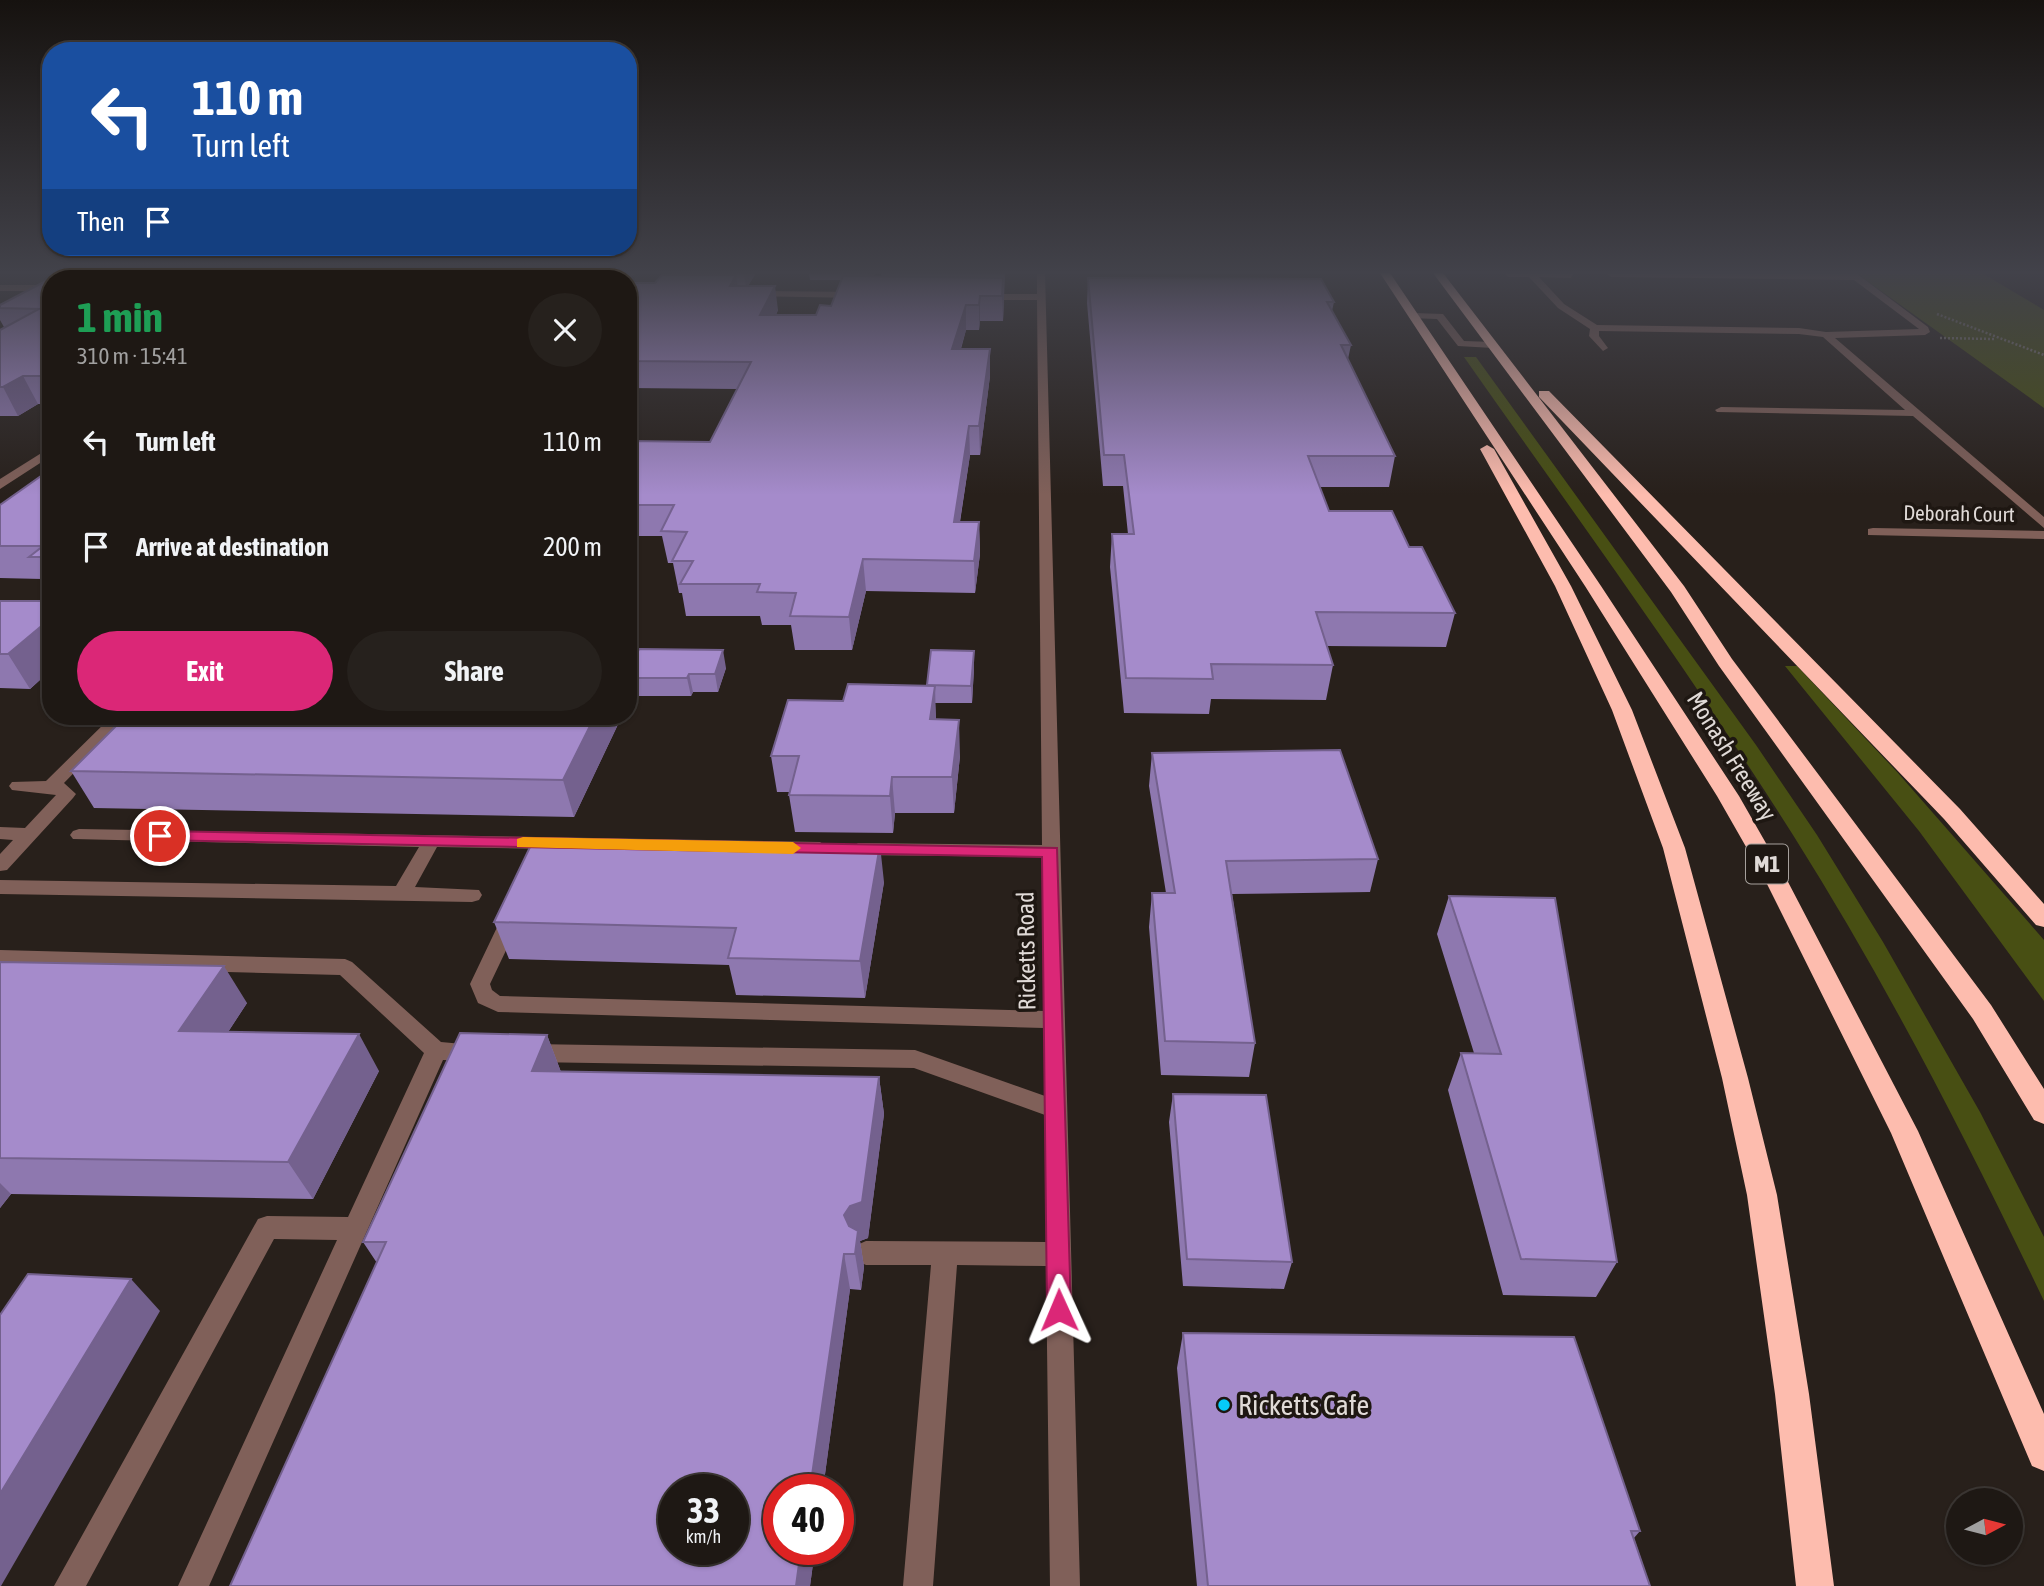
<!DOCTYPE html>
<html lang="en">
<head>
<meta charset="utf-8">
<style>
  :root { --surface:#1e1814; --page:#26211d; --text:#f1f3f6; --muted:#a1a0a0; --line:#3c3734; --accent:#db2777 }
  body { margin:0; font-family:"Asap Condensed",sans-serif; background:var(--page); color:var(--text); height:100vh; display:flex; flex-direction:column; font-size:26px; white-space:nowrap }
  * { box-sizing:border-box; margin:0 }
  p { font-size:23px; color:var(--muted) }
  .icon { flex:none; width:38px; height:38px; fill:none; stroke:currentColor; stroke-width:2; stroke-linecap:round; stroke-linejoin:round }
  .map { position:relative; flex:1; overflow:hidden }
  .panel { position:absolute; left:42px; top:270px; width:595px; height:455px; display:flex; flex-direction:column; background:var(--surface); border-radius:28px; box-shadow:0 2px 5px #0004,0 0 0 2px var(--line) }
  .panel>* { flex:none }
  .hud { position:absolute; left:42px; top:42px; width:595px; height:214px; border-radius:28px; box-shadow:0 2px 5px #0004,0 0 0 2px var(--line); background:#1a4fa0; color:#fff; overflow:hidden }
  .needle { width:46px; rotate:83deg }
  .buttons { position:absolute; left:1946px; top:1488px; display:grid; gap:14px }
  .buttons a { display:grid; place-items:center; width:77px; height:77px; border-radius:50%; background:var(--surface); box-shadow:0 2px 5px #0004,0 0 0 2px var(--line); font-size:35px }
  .speed { position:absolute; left:658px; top:1474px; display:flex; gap:14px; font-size:35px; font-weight:700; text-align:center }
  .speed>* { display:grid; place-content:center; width:91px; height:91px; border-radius:50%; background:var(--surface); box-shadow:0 2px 5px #0004,0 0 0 2px var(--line); line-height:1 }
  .speed small { font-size:18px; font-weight:400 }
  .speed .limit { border:10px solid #d22; background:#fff; color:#111 }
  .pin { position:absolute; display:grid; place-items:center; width:60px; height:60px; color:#fff; margin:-30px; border:4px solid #fff; border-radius:50%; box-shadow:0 2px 7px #0007 }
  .me { position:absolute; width:77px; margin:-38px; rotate:359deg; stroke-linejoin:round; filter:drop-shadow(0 0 5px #0008) }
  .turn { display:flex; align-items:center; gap:24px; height:147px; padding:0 35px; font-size:32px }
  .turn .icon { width:91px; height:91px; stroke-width:2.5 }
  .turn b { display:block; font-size:49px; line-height:60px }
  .then { display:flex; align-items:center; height:66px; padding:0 35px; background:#0003; gap:14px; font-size:26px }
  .round { display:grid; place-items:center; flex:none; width:74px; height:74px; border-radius:37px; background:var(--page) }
  .head { display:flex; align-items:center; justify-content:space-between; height:119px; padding:0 35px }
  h1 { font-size:42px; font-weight:700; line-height:52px; color:#1e9e55 }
  .action { display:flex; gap:14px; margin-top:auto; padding:14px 35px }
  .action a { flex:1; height:80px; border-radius:42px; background:var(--accent); color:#fff; font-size:28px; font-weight:700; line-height:80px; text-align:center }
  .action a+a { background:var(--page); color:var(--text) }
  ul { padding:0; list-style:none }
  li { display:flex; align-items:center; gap:21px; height:105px; padding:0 35px }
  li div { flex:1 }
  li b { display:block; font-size:26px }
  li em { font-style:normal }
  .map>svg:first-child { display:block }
  .green { fill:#484f13 }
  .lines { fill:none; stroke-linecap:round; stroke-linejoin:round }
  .path { stroke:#847d79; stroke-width:2.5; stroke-dasharray:2 2; stroke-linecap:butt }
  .minor { fill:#806059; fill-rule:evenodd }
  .highway { fill:#fdbcae; fill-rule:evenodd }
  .wall { fill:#8e78af }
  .shaded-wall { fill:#74618e }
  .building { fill:#a58bcb; stroke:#74618e; stroke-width:2; fill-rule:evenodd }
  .route { fill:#db2777; stroke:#8e194d; stroke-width:2 }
  .slow { fill:#f59e0b }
  .poi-dot { fill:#06cbf9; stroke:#1e1712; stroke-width:2.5 }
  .labels { text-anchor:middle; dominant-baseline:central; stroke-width:7; stroke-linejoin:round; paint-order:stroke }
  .far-street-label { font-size:21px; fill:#e0dad7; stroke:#1e1712 }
  .shield { fill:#1e1712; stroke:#a6a09c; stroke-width:2 }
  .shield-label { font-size:23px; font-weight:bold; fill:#e0dad7 }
  .street-label { font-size:24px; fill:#e0dad7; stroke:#1e1712 }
  .near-poi-label { font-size:28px; fill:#e0dad7; stroke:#1e1712; text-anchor:start }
</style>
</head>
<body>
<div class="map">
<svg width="2044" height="1586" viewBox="0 0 2044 1586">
  <rect width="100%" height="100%" fill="#28201b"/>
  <path class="green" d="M1856,273h126l62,37v98z
    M1464,357h12l280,388 61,90 66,107 97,170 64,125v64c-76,-159 -157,-317 -251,-466 -103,-163 -218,-320 -329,-478z
    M1785,666h12l101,107 146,167v61l-125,-170z"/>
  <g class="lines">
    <path class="path" d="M1937,314l107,41
      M1940,338l54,1"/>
    <path class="minor" d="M303,273h10l-6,5h-10z
      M627,273h9l-8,7 -5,-2z
      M1037,273h8l35,1313h-30l-4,-320 -89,-1 -24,321h-30l28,-321h-65l-9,-4 -4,-8 4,-8 9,-4 180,1 -1,-127 -131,-47 -383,-6 -8,-3 -3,-6 3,-6 8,-3 384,6 130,46 -1,-68 -546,-16 -20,-9 -8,-19 31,-65 3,-5h14l3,5 -31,65 2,6 8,6 544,15 -2,-154 -184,-2 -9,-6 9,-6 184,2 -5,-545h-55l-5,-3 5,-3h55z
      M1504,273h70l-3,5 -32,-1 25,27 33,21 202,3 27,4 93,-3 -65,-49 -243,-3 -4,-3 249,-1 72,54 2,5 -5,3 -90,3 209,179v11l-131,-112 -196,-4 -2,-2 6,-3 184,3 -82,-73 -24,-3 -200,-3v5l9,12 -5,3 -14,-15 1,-7 -32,-21 -29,-31h-21z
      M0,285h51v6h-51z
      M754,291l105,1 5,3 -5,3 -108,-2z
      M1413,313l30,1 21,27 29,1 5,3 -5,3 -35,-2 -21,-27 -27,-1v-4z
      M51,447v9l-51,33v-10z
      M1873,528l171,3v8l-176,-4v-6z
      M112,716h17l-65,67 12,11 -3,4 -66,72 -7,1v-17l13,-14 -13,-1v-12l25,1 31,-33 -44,-5 -3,-4 3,-4 34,-1z
      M79,829l741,13 9,6 -9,6 -383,-7 -22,40 64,3 3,5 -3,5 -7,2 -472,-8v-14l396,6 23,-39 -346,-8 -3,-4 3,-4z
      M0,950l345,9 7,3 89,80 43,4 3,6 -3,6 -8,3 -33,-1 -234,526h-31l159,-346 -63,-1 -188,347h-32l204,-367 9,-3 81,1 76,-164 -84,-78 -340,-9z"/>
    <path class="highway" d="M1380,273h10l211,313 138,210 48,84 131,251 126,283v57l-12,-5 -141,-333 -126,-253 -48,-84 -132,-210z
      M1433,273h10l241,313 48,73 259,346 53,84v35l-10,-4 -61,-101 -254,-353 -48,-74z
      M1539,391h10l411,418 84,95v23l-8,-2 -92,-106 -405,-422z
      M1487,445l7,4 77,137 61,124 53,138 63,230 29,117 32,199 25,192h-38l-21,-192 -28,-199 -25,-117 -59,-230 -51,-138 -57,-124 -75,-137z"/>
  </g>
  <path class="wall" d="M61,273h207l-3,2 -214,3v126h-13l-20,12h-18v-86l4,-3 -4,-7v-15z
    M512,273h98l-3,4z
    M671,273h85l-8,13 30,24 -2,5h40l15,-9 10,-26h-31l-1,-7h66l-2,4h9l-1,-4h124l-2,48h-23l-1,9h-13l-5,19h29v27l-10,79h-10l-10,67h19l1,32 -5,39 -109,-2 -14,59h-57l-4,-25h-29l-2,-9h-74l-4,-23h-3l-6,-30h-5l-6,-27h-34v-95l82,1 27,-53 -109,-1v-105h27l17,-8z
    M1088,278l246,24 -2,9 19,34 -3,14 47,97 -6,31h-70l10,24 80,36 46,66 -9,34 -119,-1 6,19 -7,35 -115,-1 -2,15 -85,-1 -14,-146 2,-33h16l-5,-48h-20l-16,-183z
    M51,469v121h-2l-7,-11 -42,-1v-73z
    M0,601h51v69l-21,19 -30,-1z
    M726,668l-8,24h-25l-2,4h-60l-3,-10v-12z
    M974,668l-2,35h-37l1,16 24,37 -6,57h-59l-2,20 -98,-1 -6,-37 1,-3h-13l-6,-36 72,-55 84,-15z
    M622,716l-48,101 -480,-9 -23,-37z
    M1152,753l226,106 -8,33 -138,2 23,149 -6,34 -88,-2 -12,-148 3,-34h14l-17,-107z
    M884,882l-19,116 -129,-3 -7,-30 -220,-6 -15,-37z
    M1449,896l168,366 -21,35 -93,-2 -55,-205 13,-37h13l-37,-119z
    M0,962l247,41 -19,29 151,39 -66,128 -302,-5 -11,14z
    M547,1035l14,37 318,5 5,37 -16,124 -8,3 4,26 -3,23 -11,-1 -27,200h-44v60h36l-5,37 -433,-323 -14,-21z
    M1173,1094l119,168 -8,27 -101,-3 -14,-164z
    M1183,1333l457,198 -6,7 16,48h-453l-20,-218z"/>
  <path class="shaded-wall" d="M197,273h44l1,2 -6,3h-48z
    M744,273h12l-10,16z
    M867,273h8l-7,17z
    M736,275l4,25 -10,-14z
    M1003,278l1,24 -1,19 -1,-25z
    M775,286l3,24 -15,30 -3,-25z
    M980,296v25l-1,9v-25z
    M966,305v25l-13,45 -1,-26z
    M990,349v27l-10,79 -1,-29z
    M51,373v14l-6,-11z
    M23,376l15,28 -20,12 -15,-29z
    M969,426l1,29 -15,98 -1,-31z
    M979,522l1,32 -5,39 -1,-32z
    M863,559l3,32 -14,59 -3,-33z
    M51,618v52l-21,19 -22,-35z
    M723,650l3,18 -8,24 -3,-18z
    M974,651v17l-2,35 -1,-17z
    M689,674l4,18 -2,4 -4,-18z
    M935,686l1,35 -6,-2z
    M595,716h27l-48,101 -11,-37z
    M959,720l1,36 -6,57 -2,-36z
    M892,777l3,36 -2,20 -3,-37z
    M880,845l4,37 -19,116 -5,-37z
    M224,966l23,37 -43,66 -25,-38z
    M359,1034l20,37 -66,128 -25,-37z
    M547,1035l14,37 -29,-1z
    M879,1077l5,37 -16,124 -8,3 4,26 -3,23 -6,-36 -11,-39z
    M0,1183l11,11 -11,14z
    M844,1254l6,35 -27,200h-13z
    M131,1279l29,32 -159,275h-1v-92z
    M801,1549h14l-5,37h-14z"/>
  <path class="building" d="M61,273h136l-9,5h-137v95l-6,3h-22l-20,11h-3v-57l39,-21 -39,-1v-3z
    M662,275h74l-6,11h45l-15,29h56l4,-10 11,1 12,-30 160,2 -1,18h-22l-1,9h-13l-14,44h38l-11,77h-10l-15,96h25l-5,39 -111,-2 -14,58 -59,-1 6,-23 -39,-1 3,-8h-80l13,-23h-21l15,-29 -26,-1 13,-26h-46v-64l82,1 41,-80 -123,-1v-78h27z
    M1088,278l233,1 13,23h-7l24,43h-10l54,111h-87l21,55h63l17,36h13l33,66 -139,-1 17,53 -122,-1 2,15 -87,-1 -14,-144h22l-10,-79h-20z
    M51,469v88h-22l14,-11h-43v-41z
    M0,601h51v17l-43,36h-8z
    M639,649l84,1 -8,24h-26l-2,4h-59v-4z
    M931,650l43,1 -3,35 -44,-1z
    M848,684l87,2 -5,33 29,1 -7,57h-60l-2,19 -101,-1 10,-39h-28l17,-56 55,1z
    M126,716h469l-32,64 -492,-9z
    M1340,750l38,109 -152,2 29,182 -90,-2 -13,-148h23l-23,-140z
    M531,845l265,5v-4l84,-1 -20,116 -132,-3 8,-30 -242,-6z
    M1449,896l106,2 62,364 -96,-3 -60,-206 40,1z
    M0,962l224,4 -45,65 180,3 -71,128 -288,-4z
    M460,1033l87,2 -15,36 347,6 -17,125 -12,4 -6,9 5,11 9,5 -3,23h-11l-34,235h-31v60h22l-5,37h-566l156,-344h-23zM674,1489h59v60h-59z
    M1173,1094l93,1 26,167 -105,-3z
    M28,1274l103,5 -131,215v-179z
    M1183,1333l391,4 66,194h-9l19,55h-442z"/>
  <linearGradient id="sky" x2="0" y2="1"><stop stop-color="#16120f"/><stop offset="0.55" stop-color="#42424a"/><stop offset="1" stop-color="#42424a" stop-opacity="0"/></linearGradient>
  <rect width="2044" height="495" fill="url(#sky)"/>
  <path class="route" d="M160,831l897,17 14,462 -4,8 -8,3 -9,-3 -3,-8 -5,-453 -888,-17v-7z"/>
  <path class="slow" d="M523,837l270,5 8,6 -8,6 -276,-7v-8z"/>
  <circle class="poi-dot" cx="1224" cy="1405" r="7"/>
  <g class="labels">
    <g class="far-street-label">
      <text transform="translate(1959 513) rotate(1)">Deborah Court</text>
    </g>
    <rect class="shield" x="1746" y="844.5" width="42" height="39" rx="5"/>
    <g class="shield-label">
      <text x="1767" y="864">M1</text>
    </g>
    <g class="street-label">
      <text transform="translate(1732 756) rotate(58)">Monash Freeway</text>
      <text transform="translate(1026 951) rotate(-91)">Ricketts Road</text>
    </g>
    <g class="near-poi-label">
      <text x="1238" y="1405">Ricketts Cafe</text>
    </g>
  </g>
</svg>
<div class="buttons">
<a><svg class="needle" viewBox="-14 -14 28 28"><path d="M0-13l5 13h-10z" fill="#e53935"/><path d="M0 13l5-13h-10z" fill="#a1a0a0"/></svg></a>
</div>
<div class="speed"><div>33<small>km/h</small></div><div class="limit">40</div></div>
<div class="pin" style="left:160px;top:836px;background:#d93025"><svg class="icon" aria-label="arrive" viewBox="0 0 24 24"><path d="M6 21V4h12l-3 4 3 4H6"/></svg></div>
<svg class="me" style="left:1059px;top:1310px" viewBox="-20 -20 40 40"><path d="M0-17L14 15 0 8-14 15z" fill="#db2777" stroke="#fff" stroke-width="4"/></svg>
<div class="hud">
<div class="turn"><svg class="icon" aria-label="left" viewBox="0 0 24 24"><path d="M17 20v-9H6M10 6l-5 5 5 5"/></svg><div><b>110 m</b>Turn left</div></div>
<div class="then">Then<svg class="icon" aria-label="arrive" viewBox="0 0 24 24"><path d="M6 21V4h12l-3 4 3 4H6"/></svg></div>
</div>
<section class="panel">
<div class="head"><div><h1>1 min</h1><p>310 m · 15:41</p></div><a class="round"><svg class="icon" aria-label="close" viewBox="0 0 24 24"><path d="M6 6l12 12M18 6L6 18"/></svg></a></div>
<ul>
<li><svg class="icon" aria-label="left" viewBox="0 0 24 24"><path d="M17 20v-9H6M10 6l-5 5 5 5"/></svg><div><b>Turn left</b></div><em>110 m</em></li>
<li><svg class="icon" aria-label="arrive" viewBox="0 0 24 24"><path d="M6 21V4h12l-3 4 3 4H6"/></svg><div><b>Arrive at destination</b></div><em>200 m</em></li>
</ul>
<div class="action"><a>Exit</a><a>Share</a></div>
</section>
</div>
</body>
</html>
